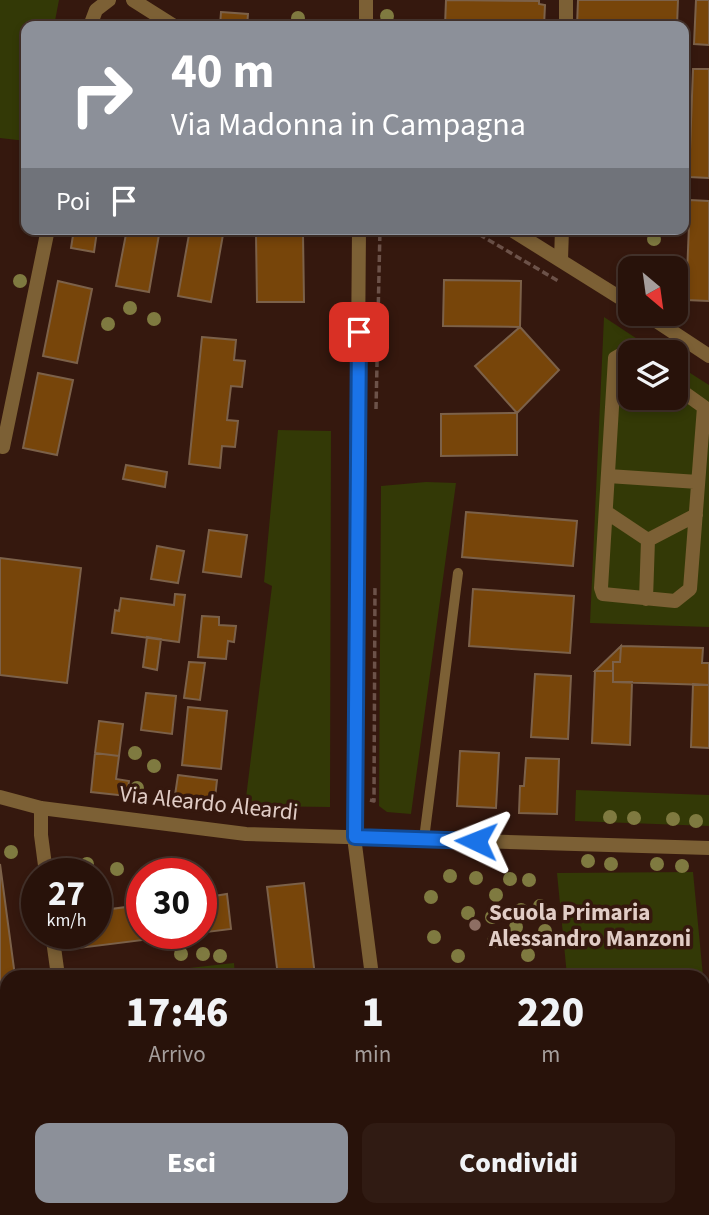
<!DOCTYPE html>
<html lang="it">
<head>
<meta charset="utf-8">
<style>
  :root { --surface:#28120a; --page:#301b13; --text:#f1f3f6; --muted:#a59e9c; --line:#44322b; --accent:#8c9099 }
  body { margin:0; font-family:"Source Sans 3",sans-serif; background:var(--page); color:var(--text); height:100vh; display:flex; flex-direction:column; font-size:26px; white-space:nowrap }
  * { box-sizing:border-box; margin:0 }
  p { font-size:23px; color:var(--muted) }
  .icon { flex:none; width:38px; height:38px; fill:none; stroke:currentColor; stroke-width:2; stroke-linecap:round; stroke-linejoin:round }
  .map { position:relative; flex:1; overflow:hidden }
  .drawer { position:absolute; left:0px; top:970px; width:710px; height:247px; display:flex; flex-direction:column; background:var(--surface); border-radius:21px 21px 0 0; box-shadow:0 4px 10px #0003,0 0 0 2px var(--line) }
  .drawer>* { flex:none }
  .top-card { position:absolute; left:21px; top:21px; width:668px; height:214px; border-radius:14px; box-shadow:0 4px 10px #0003,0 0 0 2px var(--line); background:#8c9099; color:#fff; overflow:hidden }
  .needle { width:46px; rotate:151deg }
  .tools { position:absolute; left:618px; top:256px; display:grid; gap:14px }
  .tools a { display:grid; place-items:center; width:70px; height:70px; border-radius:14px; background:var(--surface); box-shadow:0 4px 10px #0003,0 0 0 2px var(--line); font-size:35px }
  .speed { position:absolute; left:21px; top:858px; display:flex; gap:14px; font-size:35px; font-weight:700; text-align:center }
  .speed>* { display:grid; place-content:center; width:91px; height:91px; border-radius:50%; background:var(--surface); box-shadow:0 4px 10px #0003,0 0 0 2px var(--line); line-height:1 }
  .speed small { font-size:18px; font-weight:400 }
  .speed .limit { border:10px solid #d22; background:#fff; color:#111 }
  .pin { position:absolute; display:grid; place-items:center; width:60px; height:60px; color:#fff; margin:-30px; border-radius:14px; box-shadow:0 4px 10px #0006 }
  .me { position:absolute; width:77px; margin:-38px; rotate:272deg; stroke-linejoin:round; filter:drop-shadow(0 0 5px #0008) }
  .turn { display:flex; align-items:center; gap:24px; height:147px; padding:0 35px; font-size:32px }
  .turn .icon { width:91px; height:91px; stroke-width:2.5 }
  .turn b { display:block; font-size:49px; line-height:60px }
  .then { display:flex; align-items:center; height:66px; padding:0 35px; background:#0003; gap:14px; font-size:26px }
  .eta { display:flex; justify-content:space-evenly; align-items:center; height:119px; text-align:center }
  .eta b { font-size:42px; font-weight:800; line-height:49px }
  .action { display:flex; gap:14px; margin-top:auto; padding:14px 35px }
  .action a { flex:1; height:80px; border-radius:14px; background:var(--accent); color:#fff; font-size:28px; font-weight:800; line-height:80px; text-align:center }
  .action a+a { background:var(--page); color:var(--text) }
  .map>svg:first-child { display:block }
  .green { fill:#333906 }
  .building { fill:#77450a; stroke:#7c6149; stroke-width:2 }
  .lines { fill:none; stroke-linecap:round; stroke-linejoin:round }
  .path { stroke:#6c5249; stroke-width:3.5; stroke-dasharray:7 3.5; stroke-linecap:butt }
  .service { stroke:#7c6035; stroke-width:10 }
  .pedestrian { stroke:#7c6035; stroke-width:14 }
  .minor { stroke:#7c6035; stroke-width:14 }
  .tree { fill:#7f7a40 }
  .route-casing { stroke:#114b97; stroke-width:18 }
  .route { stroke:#1a73e8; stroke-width:12 }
  .education-dot { fill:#8d6e63; stroke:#35180e; stroke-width:2.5 }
  .labels { text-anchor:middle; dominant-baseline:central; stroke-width:7; stroke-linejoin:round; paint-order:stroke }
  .street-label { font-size:23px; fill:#e1cdc6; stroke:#35180e }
  .poi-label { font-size:23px; font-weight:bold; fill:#e1cdc6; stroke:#35180e; text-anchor:start }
</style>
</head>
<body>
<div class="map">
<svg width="709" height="1215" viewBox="0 0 709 1215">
  <rect width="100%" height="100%" fill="#35180e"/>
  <path class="green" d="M0,0h59l-5,26h-28v115l-26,-3z
    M604,317l53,35h-27v45h46v-33l33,21v242l-119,-4z
    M278,430l53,1 -1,376 -85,-1 27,-220 -8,-4z
    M426,482l30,1 -45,331 -24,-2 -8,-6 2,-320z
    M576,790l133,5v31l-134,-5z
    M693,872l10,104h-136l-10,-103z
    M234,963l1,13h-118z
    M709,998v217h-104v-6h99v-210z
    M74,1209h187l1,6h-187z"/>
  <path class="building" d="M446,0l93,1v3l6,1 -1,21h-99z
    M578,0h100l-1,26h-100z
    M696,0h13v45l-15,-1z
    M221,12l27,2 -1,12h-27z
    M693,69h16v109l-20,-1z
    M690,200l19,1v100l-23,-1z
    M74,229h39v4l-16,-2 -3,21 -23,-4z
    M127,229h33l-11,63 -33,-6z
    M190,229h34l-13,73 -33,-6z
    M256,234h47l1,68h-47z
    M444,280l77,1 -1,46 -77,-1z
    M58,281l34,8 -15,74 -34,-7z
    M520,327l39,43 -42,43 -42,-47z
    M202,337l34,3 -2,20 11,1 -3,26 -11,-1 -4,34 11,1 -3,26 -13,-1 -2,22 -31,-4z
    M38,373l35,7 -16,75 -34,-7z
    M517,413v42l-76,1v-42z
    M126,465l41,7 -2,15 -42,-8z
    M466,512l111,9 -4,45 -111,-9z
    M209,530l38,5 -6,42 -38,-5z
    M157,546l27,5 -6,32 -27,-4z
    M0,558l81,10 -14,115 -67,-8z
    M473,589l101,7 -4,57 -101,-7z
    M175,594l10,1 -6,47 -67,-9 3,-23 4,1 2,-13 53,7z
    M202,616l17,1v8l17,1 -2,16 -6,-1 -2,18 -28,-2z
    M147,637l14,2 -4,31 -14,-3z
    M621,646l82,2 -1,15h7v22l-96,-3v-20h7z
    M621,646l-1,16h-7v9h-18z
    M189,662l16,1 -5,37 -16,-2z
    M595,671h18v11h19l-2,63 -38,-2z
    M535,674l36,2 -3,63 -37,-2z
    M693,684l16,1v63l-18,-1z
    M146,693l30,3 -4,38 -31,-4z
    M188,707l39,4 -6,58 -39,-4z
    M99,721l24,3 -4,32 -24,-3z
    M460,751l39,2 -3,55 -39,-2z
    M95,753l24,3 -3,23 13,2 -2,15 -36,-4z
    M526,758l33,1 -2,55 -38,-1 1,-27h4z
    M178,775l39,5 -3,27 -40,-5z
    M0,864l15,112h-8v52l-7,1z
    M304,883l11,93h-37l-11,-89z
    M227,894l4,35 -168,21 -3,-17h36v-22l46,-6v28h59v-35z
    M7,1102v99l-7,-53v-45z
    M8,1209h36l1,6h-36z
    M306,1209h38l1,6h-38z
    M465,1209h68l1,6h-69z"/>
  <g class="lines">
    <path class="path" d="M470,229l90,53
      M376,409l4,-180
      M370,800l4,1 1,-216"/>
    <path class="service" d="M424,839l34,-266"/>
    <path class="pedestrian" d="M630,357l-8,-3 -7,4 -14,230 2,6 72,7 15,-12 14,-182 -28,-20
      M608,476l90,6
      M606,512l42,28 48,-25
      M646,599l2,-59"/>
    <path class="minor" d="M133,0l41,26
      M90,26l6,-16 13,-10
      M366,26v-26
      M566,26v-26
      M359,229l-5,608 18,139
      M510,229l120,75
      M561,260l1,-31
      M644,313l65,43
      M0,446l3,1 45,-218
      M0,797l41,11 205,26 463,14
      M41,808v27l5,38
      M52,933l6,43
      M402,1209v6"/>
  </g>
  <g class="tree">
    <circle cx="387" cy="16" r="7"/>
    <circle cx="298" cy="18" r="7"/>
    <circle cx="654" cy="239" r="7"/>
    <circle cx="20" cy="281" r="7"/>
    <circle cx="130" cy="308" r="7"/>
    <circle cx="154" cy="319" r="7"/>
    <circle cx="108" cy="324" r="7"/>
    <circle cx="135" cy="753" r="7"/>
    <circle cx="154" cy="766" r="7"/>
    <circle cx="137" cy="788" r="7"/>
    <circle cx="610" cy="817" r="7"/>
    <circle cx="634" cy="818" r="7"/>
    <circle cx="673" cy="819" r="7"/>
    <circle cx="696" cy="821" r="7"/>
    <circle cx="11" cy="852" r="7"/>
    <circle cx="588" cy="861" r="7"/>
    <circle cx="87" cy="864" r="7"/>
    <circle cx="611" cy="864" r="7"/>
    <circle cx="657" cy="864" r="7"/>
    <circle cx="682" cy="866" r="7"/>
    <circle cx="117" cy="869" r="7"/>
    <circle cx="450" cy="876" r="7"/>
    <circle cx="476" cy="878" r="7"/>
    <circle cx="510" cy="879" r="7"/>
    <circle cx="529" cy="880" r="7"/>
    <circle cx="496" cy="895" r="7"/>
    <circle cx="431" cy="897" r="7"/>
    <circle cx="540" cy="906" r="7"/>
    <circle cx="521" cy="910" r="7"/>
    <circle cx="468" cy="913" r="7"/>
    <circle cx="492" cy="917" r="7"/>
    <circle cx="516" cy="927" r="7"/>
    <circle cx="545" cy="931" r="7"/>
    <circle cx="434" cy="937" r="7"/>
    <circle cx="494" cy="941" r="7"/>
    <circle cx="181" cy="954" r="7"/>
    <circle cx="203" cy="954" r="7"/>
    <circle cx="528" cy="955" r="7"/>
    <circle cx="220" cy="956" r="7"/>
    <circle cx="458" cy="956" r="7"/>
  </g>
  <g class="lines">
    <defs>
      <path id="route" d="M359,332l-4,505 121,4"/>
    </defs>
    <use href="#route" class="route-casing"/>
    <use href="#route" class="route"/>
  </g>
  <circle class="education-dot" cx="475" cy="925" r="7"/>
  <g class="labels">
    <g class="street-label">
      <text transform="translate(209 803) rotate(6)">Via Aleardo Aleardi</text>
    </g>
    <g class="poi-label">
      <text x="489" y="912">Scuola Primaria<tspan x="489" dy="26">Alessandro Manzoni</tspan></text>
    </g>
  </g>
</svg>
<div class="tools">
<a><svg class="needle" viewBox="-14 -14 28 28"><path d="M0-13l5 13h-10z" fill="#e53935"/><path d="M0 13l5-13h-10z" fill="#a59e9c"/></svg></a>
<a><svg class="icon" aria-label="layers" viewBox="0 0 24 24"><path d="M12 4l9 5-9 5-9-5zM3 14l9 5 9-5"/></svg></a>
</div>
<div class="speed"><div>27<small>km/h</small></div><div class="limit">30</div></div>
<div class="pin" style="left:359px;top:332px;background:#d93025"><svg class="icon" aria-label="arrive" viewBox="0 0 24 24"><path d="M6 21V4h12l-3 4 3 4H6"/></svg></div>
<svg class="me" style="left:476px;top:841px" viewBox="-20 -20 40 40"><path d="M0-17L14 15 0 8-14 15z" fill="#1a73e8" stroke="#fff" stroke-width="4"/></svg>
<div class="top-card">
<div class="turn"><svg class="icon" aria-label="right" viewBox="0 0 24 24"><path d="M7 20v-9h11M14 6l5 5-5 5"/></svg><div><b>40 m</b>Via Madonna in Campagna</div></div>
<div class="then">Poi<svg class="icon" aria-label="arrive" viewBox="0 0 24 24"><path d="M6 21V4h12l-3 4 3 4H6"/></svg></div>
</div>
<section class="drawer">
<div class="eta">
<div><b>17:46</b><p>Arrivo</p></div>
<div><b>1</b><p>min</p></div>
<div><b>220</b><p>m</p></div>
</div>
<div class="action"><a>Esci</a><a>Condividi</a></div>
</section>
</div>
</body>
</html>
